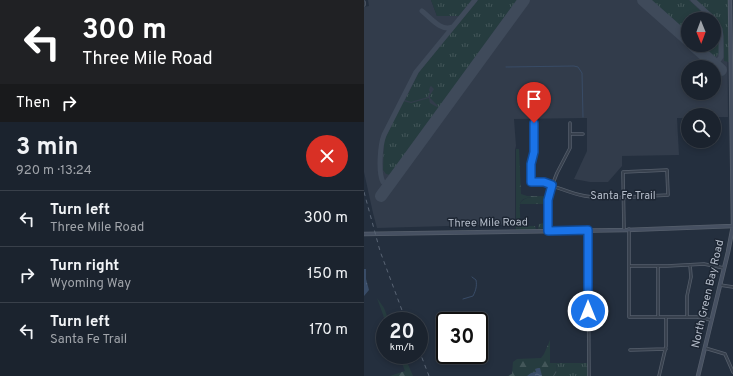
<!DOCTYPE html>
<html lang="en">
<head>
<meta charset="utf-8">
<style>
  :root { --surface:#1b232e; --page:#282f3a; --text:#f1f3f6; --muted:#a0a4aa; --line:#39404a }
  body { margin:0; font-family:Overpass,sans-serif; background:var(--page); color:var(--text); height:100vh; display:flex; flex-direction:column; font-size:15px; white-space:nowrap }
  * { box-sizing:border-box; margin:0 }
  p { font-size:13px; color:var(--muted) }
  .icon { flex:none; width:22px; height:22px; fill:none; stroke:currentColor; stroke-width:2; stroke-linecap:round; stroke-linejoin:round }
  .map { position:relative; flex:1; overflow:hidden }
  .side { display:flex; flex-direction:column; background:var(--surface); width:364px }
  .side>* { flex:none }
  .hud { background:#202124; color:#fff; overflow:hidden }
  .needle { width:26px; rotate:179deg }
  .tools { position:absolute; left:317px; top:12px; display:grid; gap:8px }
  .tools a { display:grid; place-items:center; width:40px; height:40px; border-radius:50%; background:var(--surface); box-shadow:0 2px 6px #0003,0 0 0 1px var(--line); font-size:20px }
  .speed { position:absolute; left:12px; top:312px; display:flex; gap:8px; font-size:20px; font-weight:700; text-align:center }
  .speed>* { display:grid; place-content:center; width:52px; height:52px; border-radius:50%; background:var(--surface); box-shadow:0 2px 6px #0003,0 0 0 1px var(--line); line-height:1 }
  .speed small { font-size:10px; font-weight:400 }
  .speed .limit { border:2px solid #111; border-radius:6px; background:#fff; color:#111 }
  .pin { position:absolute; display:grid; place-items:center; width:34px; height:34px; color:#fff; margin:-41px -17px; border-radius:50% 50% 50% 0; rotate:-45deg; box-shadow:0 0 4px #0007 }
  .pin .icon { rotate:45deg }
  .me { position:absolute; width:44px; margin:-22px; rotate:0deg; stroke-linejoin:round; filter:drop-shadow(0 0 3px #0008) }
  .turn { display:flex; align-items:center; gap:14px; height:84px; padding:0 16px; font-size:18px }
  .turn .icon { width:52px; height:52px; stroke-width:2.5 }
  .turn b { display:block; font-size:28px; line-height:34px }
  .then { display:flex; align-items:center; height:38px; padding:0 16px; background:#0003; gap:8px; font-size:15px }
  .round { display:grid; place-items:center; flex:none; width:42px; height:42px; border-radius:21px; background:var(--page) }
  .summary { display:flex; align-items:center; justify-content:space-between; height:68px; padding:0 16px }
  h1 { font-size:24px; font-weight:700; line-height:30px }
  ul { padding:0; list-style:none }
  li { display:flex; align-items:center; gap:12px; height:56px; padding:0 16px; border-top:1px solid var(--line) }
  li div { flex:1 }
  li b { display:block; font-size:15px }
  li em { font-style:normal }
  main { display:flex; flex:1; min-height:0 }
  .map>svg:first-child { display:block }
  .airport { fill:#323c4b; fill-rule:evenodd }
  .grass { fill:url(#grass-tufts) }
  .forest { fill:url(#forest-firs) }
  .water { fill:url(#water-ripples) }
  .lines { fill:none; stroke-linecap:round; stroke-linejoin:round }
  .stream { stroke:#394c67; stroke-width:1 }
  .taxiway { stroke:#3f4a5a; stroke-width:5 }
  .runway { stroke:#3f4a5a; stroke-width:12 }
  .street-casing { stroke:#565f6c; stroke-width:3.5 }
  .secondary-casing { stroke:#565f6c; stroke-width:4.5 }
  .street { stroke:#38414e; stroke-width:2 }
  .secondary { stroke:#465061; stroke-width:3 }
  .rail { stroke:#5a6575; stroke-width:1; stroke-dasharray:4 4; stroke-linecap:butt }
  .route-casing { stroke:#114b97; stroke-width:10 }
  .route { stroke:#1a73e8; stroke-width:7 }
  .labels { text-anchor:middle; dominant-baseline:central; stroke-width:3; stroke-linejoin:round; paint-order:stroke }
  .street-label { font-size:11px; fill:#b4bcc9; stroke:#1d2633 }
</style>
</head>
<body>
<main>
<section class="side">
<div class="hud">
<div class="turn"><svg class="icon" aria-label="left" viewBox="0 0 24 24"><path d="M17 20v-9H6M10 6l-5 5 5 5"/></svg><div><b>300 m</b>Three Mile Road</div></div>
<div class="then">Then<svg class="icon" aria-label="right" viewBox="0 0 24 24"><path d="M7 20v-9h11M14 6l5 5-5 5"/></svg></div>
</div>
<div class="summary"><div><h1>3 min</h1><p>920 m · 13:24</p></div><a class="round" style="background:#d93025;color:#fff"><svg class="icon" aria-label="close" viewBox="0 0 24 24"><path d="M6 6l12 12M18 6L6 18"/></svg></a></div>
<ul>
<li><svg class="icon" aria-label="left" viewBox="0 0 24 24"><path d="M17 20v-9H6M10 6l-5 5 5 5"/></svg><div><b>Turn left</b><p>Three Mile Road</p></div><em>300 m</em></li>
<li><svg class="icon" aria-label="right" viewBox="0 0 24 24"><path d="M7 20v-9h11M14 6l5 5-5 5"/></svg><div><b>Turn right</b><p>Wyoming Way</p></div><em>150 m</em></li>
<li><svg class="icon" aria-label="left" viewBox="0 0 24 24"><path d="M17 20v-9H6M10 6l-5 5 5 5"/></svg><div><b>Turn left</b><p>Santa Fe Trail</p></div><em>170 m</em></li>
</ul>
</section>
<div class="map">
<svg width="369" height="376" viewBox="0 0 369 376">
  <defs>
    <pattern id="grass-tufts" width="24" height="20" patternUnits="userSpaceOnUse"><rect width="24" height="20" fill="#263c3f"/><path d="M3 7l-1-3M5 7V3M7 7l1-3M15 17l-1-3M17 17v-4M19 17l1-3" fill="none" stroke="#435659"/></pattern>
    <pattern id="forest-firs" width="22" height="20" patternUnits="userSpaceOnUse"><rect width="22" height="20" fill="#263c3f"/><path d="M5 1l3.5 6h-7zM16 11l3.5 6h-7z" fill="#435659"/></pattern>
    <pattern id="water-ripples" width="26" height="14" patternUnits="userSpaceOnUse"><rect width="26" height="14" fill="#394c67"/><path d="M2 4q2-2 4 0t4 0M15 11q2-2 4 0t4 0" fill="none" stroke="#53647b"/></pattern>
  </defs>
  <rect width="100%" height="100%" fill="#242f3e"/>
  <path class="airport" d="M4,0h63l6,16 19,-1 12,-15h259l1,117h-14v-2h-26v3h-11l2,37 -57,1v10l-14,16h-18l-16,-3 13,-28v-33l-73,1 2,27 -1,4v74l-138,4 -4,-15 -9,-41v-165l5,-1zM324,19h26v26h-26zM324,67h26v26h-26z"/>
  <path class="grass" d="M67,0h41l-13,16h-22z
    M114,0h41l-126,173 -3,2 -4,-1 -3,-4 1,-29 19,-40 8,2 18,-5 1,5 7,4 1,-1 -8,-8v-3l4,-6 -3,-3 -1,1 -1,3 1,2 -2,5 -17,5 -6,-2 14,-28z
    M285,0h40l20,19h-21v17z
    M331,0h33l1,62 -5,-1c0,-38 -2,-36 -29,-61z
    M350,23l5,13v17l-3,4 -8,-3 -10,-9h16z
    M183,197l-1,7h-26c4,-9 18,-7 27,-7z
    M180,218l3,1v9l-9,1 1,-5 5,-1z
    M157,224l1,2h13l1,4h-20l3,-2z
    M192,363h32v13h-34l3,-5z"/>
  <path class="forest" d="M152,149h3l2,45 6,2h20v1c-7,0 -16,-1 -23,2 -10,4 2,24 -8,31z
    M13,298l7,10 5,13 -4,-1z
    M186,340v23h6l1,8 -3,5h-47l5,-2 1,-12 4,-3 24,-1 3,-4z
    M35,355h5l9,21h-23l15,-5z"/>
  <path class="water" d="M0,269h2v10l3,11 -5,6z
    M174,368h2l2,8h-15l4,-3 5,-1 -1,-3z"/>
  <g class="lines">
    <path class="stream" d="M142,67l68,-1 4,1 4,6 1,44
      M99,299l10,-3c3,-6 4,-10 3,-16l-4,-3"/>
    <path class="taxiway" d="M329,0l21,19
      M58,11c8,6 19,21 30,16
      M350,19l6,10 1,7v21l-6,8
      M26,184l-7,-2c-5,-9 -3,-37 1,-47l32,-63 59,-72"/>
    <path class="runway" d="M279,0l45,40
      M329,45l28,25
      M17,196l143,-196"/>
    <defs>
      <path id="street" d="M0,2v3
        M170,123v28l-3,13v18c19,0 35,11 54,14 27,4 56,0 83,-1l-1,-25 -44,2 1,58
        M206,134h13
        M265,229v88h68l14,3
        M224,230l1,146
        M184,231v-35l9,-23 13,-25v-25
        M265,266h38l37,-2 20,4
        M294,266v51
        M356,285l13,2
        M323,317v-21l4,-19 -1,-12
        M341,348l20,6 8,18
        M266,350l36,-1
        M295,376l7,-30v-29"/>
      <path id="secondary" d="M0,234l263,-4 106,-4
        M334,376l30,-124 5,-26 -3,-226"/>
    </defs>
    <use href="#street" class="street-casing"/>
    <use href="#secondary" class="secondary-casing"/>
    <use href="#street" class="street"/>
    <use href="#secondary" class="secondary"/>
    <path class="rail" d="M0,192l16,59 26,70
      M55,350l10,26"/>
  </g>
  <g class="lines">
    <defs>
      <path id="route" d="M170,123v29l-3,12v18h13l8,3 -4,15v31l40,-1v81"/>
    </defs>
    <use href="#route" class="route-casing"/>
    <use href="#route" class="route"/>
  </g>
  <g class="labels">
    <g class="street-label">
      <text x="259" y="196">Santa Fe Trail</text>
      <text transform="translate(124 223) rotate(-1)">Three Mile Road</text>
      <text transform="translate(344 294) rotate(-77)">North Green Bay Road</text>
    </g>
  </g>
</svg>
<div class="tools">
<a><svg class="needle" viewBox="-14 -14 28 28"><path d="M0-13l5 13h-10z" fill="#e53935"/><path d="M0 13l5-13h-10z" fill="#a0a4aa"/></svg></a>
<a><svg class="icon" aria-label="sound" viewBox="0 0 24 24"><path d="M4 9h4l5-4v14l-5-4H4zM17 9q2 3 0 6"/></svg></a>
<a><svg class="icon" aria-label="search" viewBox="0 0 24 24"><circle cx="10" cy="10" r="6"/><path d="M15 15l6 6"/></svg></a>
</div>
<div class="speed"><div>20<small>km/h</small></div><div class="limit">30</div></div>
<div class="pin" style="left:170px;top:123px;background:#d93025"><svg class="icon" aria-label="arrive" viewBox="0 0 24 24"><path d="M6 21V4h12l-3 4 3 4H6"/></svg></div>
<svg class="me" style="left:224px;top:311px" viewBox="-20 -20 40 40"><circle r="17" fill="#1a73e8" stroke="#fff" stroke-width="3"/><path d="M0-11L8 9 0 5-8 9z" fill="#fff"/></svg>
</div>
</main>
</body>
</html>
